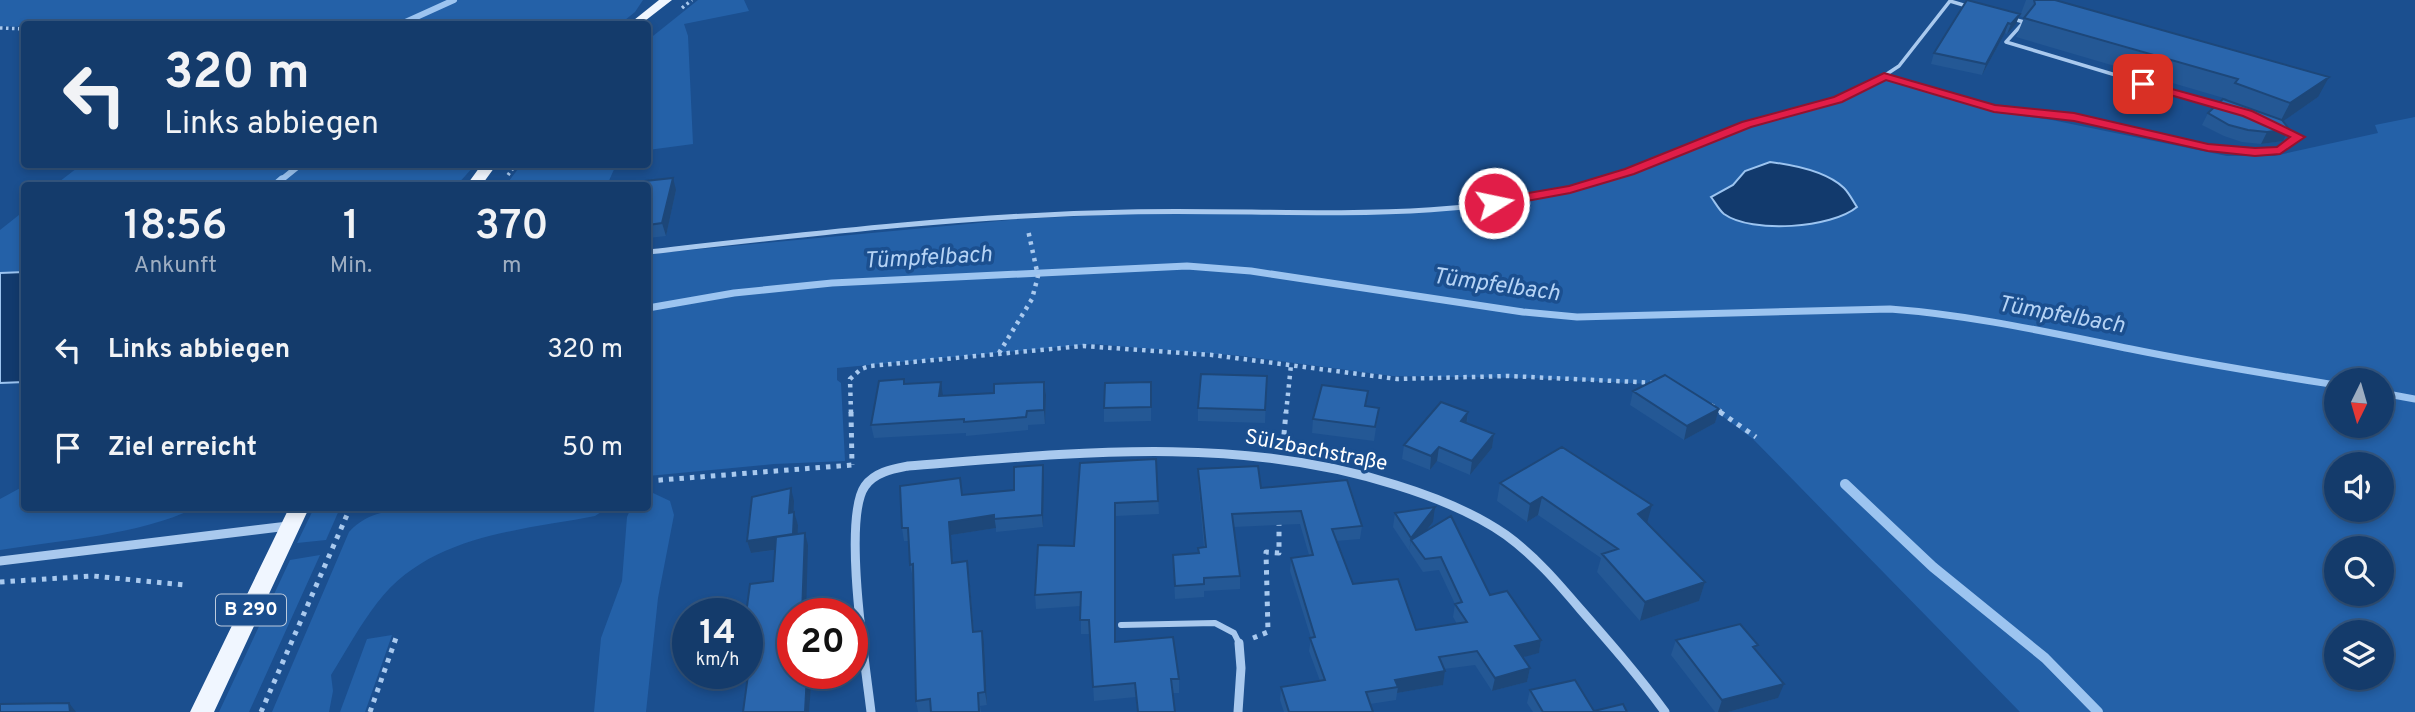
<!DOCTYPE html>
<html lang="de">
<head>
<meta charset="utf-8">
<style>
  :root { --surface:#143b6b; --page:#1d4271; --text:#f1f3f6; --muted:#9dadc1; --line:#33557e }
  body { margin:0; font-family:Overpass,sans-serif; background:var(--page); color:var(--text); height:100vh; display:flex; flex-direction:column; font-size:26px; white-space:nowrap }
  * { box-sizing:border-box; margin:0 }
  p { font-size:23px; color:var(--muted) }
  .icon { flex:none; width:38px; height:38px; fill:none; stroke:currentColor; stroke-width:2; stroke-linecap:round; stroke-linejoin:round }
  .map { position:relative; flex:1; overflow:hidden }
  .side { position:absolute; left:21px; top:182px; width:630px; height:329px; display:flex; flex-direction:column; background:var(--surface); border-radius:7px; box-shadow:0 4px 10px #0003,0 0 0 2px var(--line) }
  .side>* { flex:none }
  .hud { position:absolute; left:21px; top:21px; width:630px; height:147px; border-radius:7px; box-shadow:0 4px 10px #0003,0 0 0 2px var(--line); background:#143b6b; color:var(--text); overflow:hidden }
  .needle { width:46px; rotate:185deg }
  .tools { position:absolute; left:2324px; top:368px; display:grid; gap:14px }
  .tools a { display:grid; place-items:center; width:70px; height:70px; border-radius:50%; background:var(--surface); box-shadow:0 4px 10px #0003,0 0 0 2px var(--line); font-size:35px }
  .speed { position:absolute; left:672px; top:598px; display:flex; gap:14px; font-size:35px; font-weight:700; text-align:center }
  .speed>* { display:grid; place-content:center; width:91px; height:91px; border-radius:50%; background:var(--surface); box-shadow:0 4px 10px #0003,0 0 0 2px var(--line); line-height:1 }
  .speed small { font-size:18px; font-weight:400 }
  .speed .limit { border:10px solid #d22; background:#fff; color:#111 }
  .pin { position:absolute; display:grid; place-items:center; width:60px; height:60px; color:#fff; margin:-30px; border-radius:14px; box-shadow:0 4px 10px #0006 }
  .me { position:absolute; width:77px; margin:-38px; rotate:80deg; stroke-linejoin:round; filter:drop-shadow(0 0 5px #0008) }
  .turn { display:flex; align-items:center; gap:24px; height:147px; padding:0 28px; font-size:32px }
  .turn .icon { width:91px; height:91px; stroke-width:2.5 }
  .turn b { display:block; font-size:49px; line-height:60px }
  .eta { display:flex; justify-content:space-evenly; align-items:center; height:119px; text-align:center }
  .eta b { font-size:42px; font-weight:600; line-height:49px }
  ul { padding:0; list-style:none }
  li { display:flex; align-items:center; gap:21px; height:98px; padding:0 28px }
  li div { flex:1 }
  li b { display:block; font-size:26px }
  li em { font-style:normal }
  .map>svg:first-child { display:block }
  .green { fill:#2461a8; fill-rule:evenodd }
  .water { fill:#123a6d; stroke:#9cc4f0; stroke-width:2 }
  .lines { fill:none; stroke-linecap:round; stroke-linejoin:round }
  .stream-far2 { stroke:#9cc4f0; stroke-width:6 }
  .stream-far1 { stroke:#9cc4f0; stroke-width:7 }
  .stream { stroke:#9cc4f0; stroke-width:10 }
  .path-far2 { stroke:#a9c9ee; stroke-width:3.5; stroke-dasharray:2.5 3.5; stroke-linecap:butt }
  .path-far1 { stroke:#a9c9ee; stroke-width:4.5; stroke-dasharray:3.5 5; stroke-linecap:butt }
  .path { stroke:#a9c9ee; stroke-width:5; stroke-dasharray:4.5 6; stroke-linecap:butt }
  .service-far2 { stroke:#a9c9ee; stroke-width:3.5 }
  .service-far1 { stroke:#a9c9ee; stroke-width:5 }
  .service { stroke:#a9c9ee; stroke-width:6 }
  .minor { stroke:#a9c9ee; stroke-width:9 }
  .primary { fill:#f0f6ff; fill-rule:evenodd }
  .wall { fill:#245895 }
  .shaded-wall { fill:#1d4779 }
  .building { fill:#2a66ad; stroke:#1d4779; stroke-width:2 }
  .route { fill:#e11d48; stroke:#92132f; stroke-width:2 }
  .labels { text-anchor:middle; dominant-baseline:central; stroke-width:7; stroke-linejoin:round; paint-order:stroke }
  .shield { fill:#1b4f8f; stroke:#bbcadd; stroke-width:2 }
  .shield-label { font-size:19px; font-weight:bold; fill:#fff }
  .street-label { font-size:21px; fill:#fff; stroke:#1b4f8f }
  .water-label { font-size:23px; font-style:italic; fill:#b5d3f5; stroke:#1b4f8f }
</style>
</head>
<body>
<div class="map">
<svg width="2415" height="712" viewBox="0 0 2415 712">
  <rect width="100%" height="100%" fill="#1b4f8f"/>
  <path class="green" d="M0,0h643l-8,12 -15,12h-596v3l-24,-1z
    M698,0h46l5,11 -65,13 4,12 5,108 -45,6v-110z
    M1888,80l105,32 59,8 175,36h47l104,-23 -3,-8 40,-8v595h-395l-267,-273 -36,-27 -68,-28 -116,-6 -141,-2 -150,-20 -150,-12 -255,24v12l4,3 4,78 -71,3 -126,12v-222l373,-35 99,-5 308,-3 68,-6 77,-13 64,-20 112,-46 49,-12zM1770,162l26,3 -32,60c-27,-4 -37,-4 -52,-28l21,-12 12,-14zM2336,380h46v45h-46zM2336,464h46v45h-46zM2336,548h46v45h-46zM2336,632h46v45h-46z
    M81,165v-1l394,1 -19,21 -401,-1z
    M521,165v-1l95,1 -9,20h-101z
    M24,211v61l-24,1v-43z
    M24,486v22h171c-56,27 -133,32 -195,42v-51z
    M653,493l17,8 4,14 -16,83 -12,114h-52l7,-74 21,-57 5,-64 4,-9h17v-14z
    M314,508h26l-14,32 -29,3z
    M418,508h189l-12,8c-78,15 -166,19 -218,87 -17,22 -31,48 -46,72l2,16 -4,21h-57l77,-180c19,-21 43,-22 69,-24z
    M320,555l-71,157h-30l71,-152z
    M392,635l-27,77h-25l27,-73z"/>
  <path class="water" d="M1770,162c24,3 56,9 74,26 5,5 9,13 13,19 -25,21 -105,27 -133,7 -5,-4 -9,-12 -13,-17l22,-12 12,-14z
    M24,272v110l-24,1v-110z"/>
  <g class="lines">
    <path class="stream-far2" d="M401,24l53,-24
      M280,181l21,-17"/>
    <path class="stream-far1" d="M274,186l8,-7
      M648,308l86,-15 98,-10 355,-17 64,5 272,41 54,5 313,-8c82,6 161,24 241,40 68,14 137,25 205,36
      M2382,393l33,6"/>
    <path class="stream" d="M1845,484l88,83 112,91 53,54"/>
    <path class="path-far2" d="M682,8l10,-8
      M0,28l24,1
      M508,175l8,-11"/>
    <path class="path-far1" d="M999,353l33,-54 6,-23 -10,-46
      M1711,405l12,8
      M851,413l-1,-34 11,-10 9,-3 213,-20 129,9 185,24 111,-3 150,7
      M1286,413l5,-48"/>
    <path class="path" d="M851,412l1,53
      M1720,412l36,25
      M1283,445l3,-33
      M648,481l204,-16
      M0,582l93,-6 92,9
      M1253,638l15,-6 -2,-80 13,1v-33
      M261,712l89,-204
      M370,712l27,-77"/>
    <path class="service-far2" d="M2013,19l11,3 -18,20 216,65
      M1884,76l110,32 80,9 134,31 47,4 25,-2 19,-13 -16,-7
      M1601,181l127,-50 90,-24 43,-16 38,-25 51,-65 20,6"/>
    <path class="service-far1" d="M648,252c159,-18 319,-37 480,-40 158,-4 325,16 478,-33"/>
    <path class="service" d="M1121,625l94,-2 19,10 5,10"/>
    <path class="minor" d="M0,561l288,-35
      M871,712c-5,-43 -29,-194 -6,-226 10,-14 28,-17 43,-20 163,-13 329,-32 488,19 39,12 77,27 110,50 29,21 52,48 75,75 29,33 58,66 84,102
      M1238,712l3,-44 -2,-25"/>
    <path class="primary" d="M659,0h13l-31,24h-12z
      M482,164h15l-16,22h-15z
      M289,508h20l-95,204h-24z"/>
  </g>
  <path class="wall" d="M1967,0l49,24 -9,10 -2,-1 -23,42 -51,-11 3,-11z
    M2026,0h29l263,97 -35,24v20l-22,3 -19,-2 -18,-6 -22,-11 6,-12 19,-14 -211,-62 8,-19 -4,-2z
    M648,186l28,4 -10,46 -18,2z
    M1267,376l-2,47 -67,-2v-13z
    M904,379l1,5 38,12 51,-3 50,-11 2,13 -1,29 -17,1v5l-62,6v-3l-92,5 -3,-13z
    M1151,382v39l-47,1v-14z
    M1633,391l86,18 -4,14 -31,17 -54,-35z
    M1366,407l13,1 -5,33 -62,-8 1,-14z
    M1468,412l-1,11 27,11 -2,14 -22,27 -33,-14 -7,9 -28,-11 2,-14z
    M1156,459l3,55 -43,2v126l63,37v14h-6l2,19h-38l-1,-15 -42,4 -4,-67h-9v-28l-45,3 -1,-14 39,-49z
    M1198,469l63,19 101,38 -2,13 -24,2 17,43 63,46 41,-6 -4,-7 2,-13 -16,-34 -16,2 -30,-45 2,-14 38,9 -7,9 64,64 51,45 -2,13 -17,4 8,11 -3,14 -35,9 -17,-26 -31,4 1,2 -2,14 -46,8 -1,7 -26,4 3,8h-89l-4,-12 1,-13 39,-6 -11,-30 2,-13 -21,-67 1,-13 18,-3 -9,-31 -66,3 6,49v13l-36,2v6l-29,2 -2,-44 25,-2v-5l6,-1 -6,-66z
    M1044,478l-1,49 -47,5v-4l-45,7 2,28 16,11 5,58 10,12 3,61 -7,1 1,6h-63l-2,-11 -3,-123 -3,-13 -1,-24h-5l-2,-13 60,-33 52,-5z
    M1500,483l147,40 58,59 -6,19 -59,20 -43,-49 4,-14 -63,-43 -11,7 -30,-21z
    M794,501l-1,12 5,12 -1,9 11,11 -15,69 19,60 -3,38h-66l6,-46h-2v-52l26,-33 2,-31 -24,3 -4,-12z
    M1676,640l80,10 22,48 -50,14h-13l-44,-57z
    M1530,690l64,21 33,1h-94l-6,-9z"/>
  <path class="shaded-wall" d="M2020,14l-4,10 -9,10 4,-10z
    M2008,23l-3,10 -23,42 4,-11z
    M2329,77l-11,20 -39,27 11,-21z
    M2289,129l-6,12 -22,3 6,-12z
    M673,178l3,12 -10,46 -4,-13z
    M941,382l2,14h-4z
    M1044,382l2,13 -1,29 -1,-14z
    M1719,409l-4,14 -31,17 3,-14z
    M1468,412l-2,14 -5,-5z
    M1494,434l-2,14 -22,27 2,-14z
    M1439,447l-2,14 -7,9 1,-14z
    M1043,465l1,13 -1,49 -1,-12z
    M791,488l3,13 -1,25 -4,-13z
    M1542,497l-4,18 -11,7 3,-18z
    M1115,503l1,13v140l-1,-14z
    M1652,505l-5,18 -9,-9z
    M1435,507l-2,15 -18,23 -4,-5 -2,12 2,-14z
    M794,512l4,13 -1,22 -46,6 -4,-12z
    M994,515l2,13 -45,7 3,41 -5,-54z
    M805,533l3,12 -2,69h-4z
    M1705,582l-6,19 -59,20 5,-19z
    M982,631l2,13 3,61 -2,-13z
    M1541,640l-2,13 -27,7 3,-14z
    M1530,668l-3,14 -35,9 3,-13z
    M1445,671l-2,14 -46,8 1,-6 -3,-7z
    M807,674h5l-3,38h-4z
    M1784,684l-6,14 -50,14h-10l4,-12z
    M69,703l7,9h-6z"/>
  <path class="building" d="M1967,0l53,14 -9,10 -3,-1 -22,41 -52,-11z
    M2034,0h21l274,77 -39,26 -55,-20 3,-4 -214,-61 11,-14z
    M2223,99l59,21 7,9 -22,3 -19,-2 -19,-5 -21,-12z
    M673,178l-11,45 -14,2v-39h-4l1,-5z
    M1201,374l66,2 -2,34 -67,-2z
    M1665,375l54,34 -32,17 -54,-35z
    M904,379v5l37,-2 -2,14 55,-3v-9l50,-2v28l-17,1 -1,6 -62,5v-3l-93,6 8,-44z
    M1151,382v25l-47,1 1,-25z
    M1322,385l46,6 -3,15 14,2 -4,19 -62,-8z
    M1441,402l27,10 -7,9 33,13 -22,27 -33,-14 -8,9 -27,-11z
    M1562,447l90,58 -14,9 67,68 -60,20 -43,-48 16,-5 -76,-52 -12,7 -30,-21z
    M1156,459l2,42 -43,2v139l58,-5 6,42h-8l4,33h-37l-3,-29 -42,4 -4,-67h-9l1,-28 -46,3 3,-50 36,1 6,-83z
    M1043,465l-1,50 -48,4v-4l-45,7 3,41 15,-2 6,71 9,-1 3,61 -7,1 1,19h-48l-1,-13 -14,2 -3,-137 -3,1 -2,-37h-6l-2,-42 60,-8 2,17 52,-5v-23z
    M1258,466l3,22 86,-8 15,46 -30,3 21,55 45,-5 18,51 51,-8 -12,-18 7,-2 -21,-45 -16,2 -14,-19 40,-24 39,79 17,-4 34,49 -26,6 15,22 -35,10 -18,-27 -38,6 6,14 -50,9 3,7 -32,5 7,20h-84l-8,-25 44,-7 -15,-42 5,-1 -24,-79 22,-3 -12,-44 -69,3 8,62 -36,2v6l-29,2 -2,-31 26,-2 -1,-5 8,-1 -8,-78z
    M791,488l-2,25 5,-1 -1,22 -46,7 5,-44z
    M1435,507l-24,31 -16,-25z
    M805,533l-3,81h-9v60h14l-2,38h-62l8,-59h-4v-39h-1l4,-30 23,-3 3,-44z
    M1740,624l18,21 -5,2 31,37 -62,16 -46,-60z
    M1575,680l19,31 29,-7 4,8h-84l-13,-22z
    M69,703l1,9h-70v-8z"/>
  <path class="route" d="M1884,73l111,32 79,8 134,31 47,4 22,-1 13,-10 -47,-21 -104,-30 -2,-2 6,-3 109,30 53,26 -25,17 -25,2 -47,-5 -134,-30 -80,-9 -108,-32 -44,22 -91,25 -117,47 -64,19 -76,14 -7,-4 7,-4 75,-13 56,-17 117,-47 92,-25z"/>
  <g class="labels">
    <rect class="shield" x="216" y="594.5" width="70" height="31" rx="5"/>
    <g class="shield-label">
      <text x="251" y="610">B 290</text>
    </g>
    <g class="street-label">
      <text transform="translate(1316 451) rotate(11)">Sülzbachstraße</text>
    </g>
    <g class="water-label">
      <text transform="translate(928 259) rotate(-3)">Tümpfelbach</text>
      <text transform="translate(1496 286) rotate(8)">Tümpfelbach</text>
      <text transform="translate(2061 316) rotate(10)">Tümpfelbach</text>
    </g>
  </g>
</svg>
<div class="tools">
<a><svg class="needle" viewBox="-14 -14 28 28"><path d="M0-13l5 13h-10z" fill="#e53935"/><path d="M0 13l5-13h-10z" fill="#9dadc1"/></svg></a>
<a><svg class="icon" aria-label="sound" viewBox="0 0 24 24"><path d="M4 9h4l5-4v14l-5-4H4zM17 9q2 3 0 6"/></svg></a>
<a><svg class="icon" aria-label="search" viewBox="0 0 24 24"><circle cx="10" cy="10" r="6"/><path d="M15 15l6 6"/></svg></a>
<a><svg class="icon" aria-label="layers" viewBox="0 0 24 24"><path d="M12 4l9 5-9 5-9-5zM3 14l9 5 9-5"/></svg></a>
</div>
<div class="speed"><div>14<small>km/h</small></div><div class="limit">20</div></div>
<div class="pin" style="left:2143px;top:84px;background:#d93025"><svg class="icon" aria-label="arrive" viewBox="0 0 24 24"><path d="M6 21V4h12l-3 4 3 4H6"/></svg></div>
<svg class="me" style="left:1494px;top:203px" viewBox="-20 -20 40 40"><circle r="17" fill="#e11d48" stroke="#fff" stroke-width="3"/><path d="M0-11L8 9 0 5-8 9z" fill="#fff"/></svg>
<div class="hud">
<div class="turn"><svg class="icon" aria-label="left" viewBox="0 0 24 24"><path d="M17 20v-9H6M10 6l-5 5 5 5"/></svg><div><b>320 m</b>Links abbiegen</div></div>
</div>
<section class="side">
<div class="eta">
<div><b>18:56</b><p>Ankunft</p></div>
<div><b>1</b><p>Min.</p></div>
<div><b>370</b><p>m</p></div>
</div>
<ul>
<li><svg class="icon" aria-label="left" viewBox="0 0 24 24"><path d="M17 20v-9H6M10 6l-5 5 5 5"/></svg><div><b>Links abbiegen</b></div><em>320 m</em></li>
<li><svg class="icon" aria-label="arrive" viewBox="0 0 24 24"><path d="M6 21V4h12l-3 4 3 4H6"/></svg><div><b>Ziel erreicht</b></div><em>50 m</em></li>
</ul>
</section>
</div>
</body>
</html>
